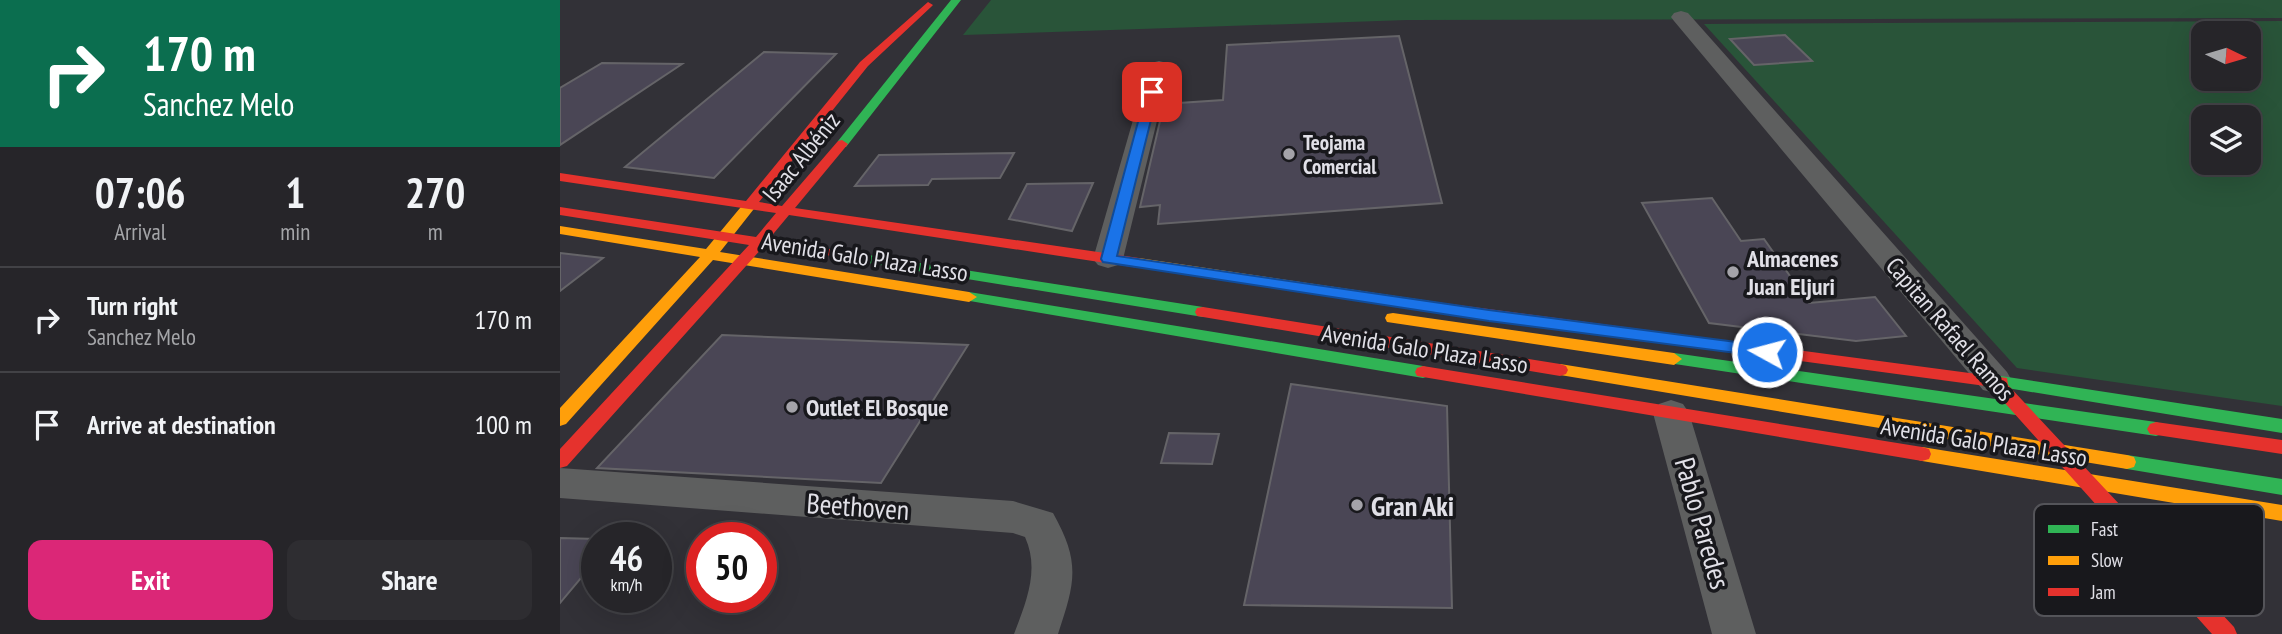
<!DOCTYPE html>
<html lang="en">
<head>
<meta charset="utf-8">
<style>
  :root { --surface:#262529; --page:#2e2d31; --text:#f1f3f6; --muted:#a4a5a8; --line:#424246; --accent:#db2777 }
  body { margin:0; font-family:"PT Sans Narrow",sans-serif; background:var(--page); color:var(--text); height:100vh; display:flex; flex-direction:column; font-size:26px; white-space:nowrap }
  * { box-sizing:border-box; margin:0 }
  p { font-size:23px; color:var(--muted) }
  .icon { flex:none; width:38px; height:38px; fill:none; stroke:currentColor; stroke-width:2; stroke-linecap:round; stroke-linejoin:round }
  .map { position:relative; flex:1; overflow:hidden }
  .details { display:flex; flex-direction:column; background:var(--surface); width:560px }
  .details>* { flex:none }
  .hud { background:#0b6e4f; color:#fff; overflow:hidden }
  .needle { width:46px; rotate:95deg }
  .buttons { position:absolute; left:1631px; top:21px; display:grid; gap:14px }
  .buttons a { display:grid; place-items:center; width:70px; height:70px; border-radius:14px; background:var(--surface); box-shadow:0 7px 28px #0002,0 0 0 2px var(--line); font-size:35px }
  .speed { position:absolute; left:21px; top:522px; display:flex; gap:14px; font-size:35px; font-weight:700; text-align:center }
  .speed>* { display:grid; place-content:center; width:91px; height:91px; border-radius:50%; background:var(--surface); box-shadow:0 7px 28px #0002,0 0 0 2px var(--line); line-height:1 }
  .speed small { font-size:18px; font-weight:400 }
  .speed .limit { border:10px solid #d22; background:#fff; color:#111 }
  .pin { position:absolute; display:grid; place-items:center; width:60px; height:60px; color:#fff; margin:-30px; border-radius:14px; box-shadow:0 4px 10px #0006 }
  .me { position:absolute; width:77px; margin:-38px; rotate:277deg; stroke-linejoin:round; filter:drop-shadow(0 0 5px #0008) }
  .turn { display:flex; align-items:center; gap:24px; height:147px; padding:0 28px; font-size:32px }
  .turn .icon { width:91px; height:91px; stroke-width:2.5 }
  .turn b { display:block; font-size:49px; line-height:60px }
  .eta { display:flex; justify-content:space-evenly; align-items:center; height:119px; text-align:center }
  .eta b { font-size:42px; font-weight:600; line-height:49px }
  .button { display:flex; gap:14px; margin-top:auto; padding:14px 28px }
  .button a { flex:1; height:80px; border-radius:14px; background:var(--accent); color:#fff; font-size:28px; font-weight:600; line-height:80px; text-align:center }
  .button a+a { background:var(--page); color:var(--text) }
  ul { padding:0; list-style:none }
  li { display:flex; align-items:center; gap:21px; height:105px; padding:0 28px; border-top:2px solid var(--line) }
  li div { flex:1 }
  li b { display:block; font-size:26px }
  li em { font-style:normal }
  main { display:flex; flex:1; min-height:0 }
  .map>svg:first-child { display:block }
  .green { fill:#295439; fill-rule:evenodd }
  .building { fill:#4a4655; stroke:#656468; stroke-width:2 }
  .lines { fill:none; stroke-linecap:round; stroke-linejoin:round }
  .street { fill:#5e5f5f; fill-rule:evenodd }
  .fast { fill:#30b455; fill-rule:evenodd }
  .slow { fill:#ff9f0a; fill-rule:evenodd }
  .jam { fill:#e5322d; fill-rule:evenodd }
  .route { fill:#1a73e8; stroke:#114b97; stroke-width:2 }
  .poi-dot { fill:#a4a3a9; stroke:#18181c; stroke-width:2.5 }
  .labels { text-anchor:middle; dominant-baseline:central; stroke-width:7; stroke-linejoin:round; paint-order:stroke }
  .far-poi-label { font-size:21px; font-weight:bold; fill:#e1e0e7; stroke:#18181c; text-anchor:start }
  .street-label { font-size:24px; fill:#e1e0e7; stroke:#18181c }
  .poi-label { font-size:24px; font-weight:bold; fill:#e1e0e7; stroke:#18181c; text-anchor:start }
  .near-poi-label { font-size:28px; font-weight:bold; fill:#e1e0e7; stroke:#18181c; text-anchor:start }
  .near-street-label { font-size:28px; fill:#e1e0e7; stroke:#18181c }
  .key { fill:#18181c; stroke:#545459; stroke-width:2 }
  .key-label { font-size:19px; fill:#e1e0e7 }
</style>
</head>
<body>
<main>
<section class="details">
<div class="hud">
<div class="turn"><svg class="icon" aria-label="right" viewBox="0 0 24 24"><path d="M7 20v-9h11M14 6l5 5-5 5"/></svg><div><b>170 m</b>Sanchez Melo</div></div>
</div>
<div class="eta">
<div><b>07:06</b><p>Arrival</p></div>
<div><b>1</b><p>min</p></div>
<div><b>270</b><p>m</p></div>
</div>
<ul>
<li><svg class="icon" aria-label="right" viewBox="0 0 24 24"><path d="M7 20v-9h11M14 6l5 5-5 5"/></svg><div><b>Turn right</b><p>Sanchez Melo</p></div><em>170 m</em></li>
<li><svg class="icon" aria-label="arrive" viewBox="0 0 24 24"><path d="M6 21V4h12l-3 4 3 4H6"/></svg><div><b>Arrive at destination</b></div><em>100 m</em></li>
</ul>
<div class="button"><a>Exit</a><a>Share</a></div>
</section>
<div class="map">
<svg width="1722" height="634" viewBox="0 0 1722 634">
  <rect width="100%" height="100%" fill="#323137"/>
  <path class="green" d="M431,0h1291v18l-875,2 -444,15z
    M1722,21v385l-265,-38 -313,-344zM1643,33h46v46h-46zM1643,117h46v46h-46z"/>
  <path class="building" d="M1225,35l27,26 -58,4 -24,-26z
    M839,36l43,167 -284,21 2,-19 -20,2 24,-103 59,-4 4,-55z
    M204,52l72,2 -122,124 -89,-11z
    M42,63l80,1 -122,81v-57z
    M454,153l-14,25 -68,1 -4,6 -73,1 24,-31z
    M533,183l-21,48 -63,-12 18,-35z
    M1152,198l29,43 23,-2 45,64 66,-6 31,39 -50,5 -147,-18 -67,-120z
    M0,253l43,5 -43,33z
    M162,335l246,10 -87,138 -284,-15z
    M731,384l156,22 5,202 -208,-3z
    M609,433l50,1 -7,30 -51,-1z
    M0,538l37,1v20l-37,44z"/>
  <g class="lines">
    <path class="street" d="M1121,11l7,2 319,359 5,9 -5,9 -12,3 -12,-3 -309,-369 -3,-4 3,-4z
      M599,61l8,2 3,5 -47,191 -5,6 -10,3 -10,-3 -5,-6 55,-191 3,-5z
      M1111,400l12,4 6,9 67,221h-44l-59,-221 6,-9z
      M0,468l453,33 40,12c28,50 22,69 5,121h-44c12,-32 26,-64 11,-97l-12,-4 -453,-35z"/>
    <path class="fast" d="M391,0h10l-115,147h-8v-6z
      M276,250l367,57 8,5 -8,5 -372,-60 -2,-3z
      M409,292l454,74 6,2 2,4 -2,4 -6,2 -459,-78 -3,-3 3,-3z
      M1114,353l482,69 6,2 3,5 -3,5 -6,2 -488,-73 -2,-4 2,-4z
      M1441,376l281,43v14l-287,-47 -3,-4 3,-4z
      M1567,455l155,24v16l-155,-26 -7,-2 -2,-5 2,-5z"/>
    <path class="slow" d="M190,201l7,4 -37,47 249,40 8,5 -8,5 -256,-42 -147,164 -6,2v-18l140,-151 -140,-23v-8l146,23 39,-47z
      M579,258l304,45 8,5 -8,5 -309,-47 -2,-3 2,-3z
      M833,313l281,40 8,6 -8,6 -287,-43 -2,-4 2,-4z
      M1000,364l567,91 7,2 2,5 -2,5 -7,2 -573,-95 -2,-4 2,-4z
      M1362,447l360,58v16l-360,-60 -7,-2 -2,-5 2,-5z"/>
    <path class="jam" d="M368,2l5,3 -2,2 -63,59 -109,136 23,4 56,-65 4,-1 6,4 -53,64 344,50 5,2 2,3 -2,3 -5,2 -350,-53 -20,24 67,11 7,4 -2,3 -78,-10 -196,219 -7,2v-19l189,-204 -189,-30v-8l196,30 20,-24 -216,-32v-8l186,28 114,-139z
      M883,303l564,75 1,7 226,242 3,7h-25l-217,-242 -2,-5 -556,-75 -2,-4z
      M643,307l357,57 6,2 2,4 -2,4 -6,2 -363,-60 -2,-4 2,-4z
      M863,366l499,81 7,2 2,5 -2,5 -7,2 -505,-85 -2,-4 2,-4z
      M1596,422l126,18v14l-132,-20 -3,-5 3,-5z"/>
  </g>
  <path class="route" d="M592,88l6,4 -41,164 372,54 278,36 8,6 -8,5 -278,-36 -386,-59 -2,-3 45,-167z"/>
  <g class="poi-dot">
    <circle cx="729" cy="154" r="7"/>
    <circle cx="1173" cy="272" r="7"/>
    <circle cx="232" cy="407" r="7"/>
    <circle cx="797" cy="505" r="7"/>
  </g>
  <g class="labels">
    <g class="far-poi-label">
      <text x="743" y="142">Teojama<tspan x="743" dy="24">Comercial</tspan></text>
    </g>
    <g class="street-label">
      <text transform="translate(241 157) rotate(-51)">Isaac Albéniz</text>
      <text transform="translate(305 257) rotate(9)">Avenida Galo Plaza Lasso</text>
      <text transform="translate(1390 329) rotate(49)">Capitan Rafael Ramos</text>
      <text transform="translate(865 349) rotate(9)">Avenida Galo Plaza Lasso</text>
      <text transform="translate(1424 442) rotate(9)">Avenida Galo Plaza Lasso</text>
    </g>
    <g class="poi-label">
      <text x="1187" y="258">Almacenes<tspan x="1187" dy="28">Juan Eljuri</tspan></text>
      <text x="246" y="407">Outlet El Bosque</text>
    </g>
    <g class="near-poi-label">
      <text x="811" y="505">Gran Aki</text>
    </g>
    <g class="near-street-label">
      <text transform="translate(298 506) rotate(4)">Beethoven</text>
      <text transform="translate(1143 523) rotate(74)">Pablo Paredes</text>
    </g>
  </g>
  <rect x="1474" y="504" width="230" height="112" rx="10" class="key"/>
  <rect x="1488" y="525" width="31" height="8" fill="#30b455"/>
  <rect x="1488" y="556" width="31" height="9" fill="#ff9f0a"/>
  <rect x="1488" y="588" width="31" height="8" fill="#e5322d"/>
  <g class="key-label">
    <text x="1531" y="536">Fast</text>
    <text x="1531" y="567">Slow</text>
    <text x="1531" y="599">Jam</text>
  </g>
</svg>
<div class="buttons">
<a><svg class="needle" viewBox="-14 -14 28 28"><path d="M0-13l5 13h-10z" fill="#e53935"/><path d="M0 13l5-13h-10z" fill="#a4a5a8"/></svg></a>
<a><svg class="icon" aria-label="layers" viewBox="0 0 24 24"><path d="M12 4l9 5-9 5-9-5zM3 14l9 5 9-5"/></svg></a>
</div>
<div class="speed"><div>46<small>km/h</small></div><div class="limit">50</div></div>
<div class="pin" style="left:592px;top:92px;background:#d93025"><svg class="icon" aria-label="arrive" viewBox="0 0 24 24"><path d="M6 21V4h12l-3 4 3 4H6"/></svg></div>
<svg class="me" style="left:1207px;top:352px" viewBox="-20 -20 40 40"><circle r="17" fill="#1a73e8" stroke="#fff" stroke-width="3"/><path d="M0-11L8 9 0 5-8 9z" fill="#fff"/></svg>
</div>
</main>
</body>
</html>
